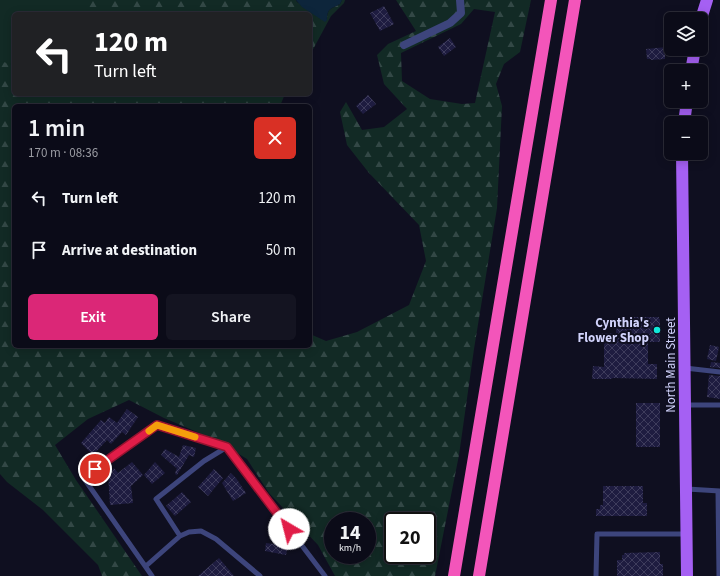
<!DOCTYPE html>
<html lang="en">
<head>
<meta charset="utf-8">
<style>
  :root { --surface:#0b0b18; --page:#141421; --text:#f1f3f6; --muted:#9a9ba2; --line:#2b2b37; --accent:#db2777 }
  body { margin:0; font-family:"Source Sans 3",sans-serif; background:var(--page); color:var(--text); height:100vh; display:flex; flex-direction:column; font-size:15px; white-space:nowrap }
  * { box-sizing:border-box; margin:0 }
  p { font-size:13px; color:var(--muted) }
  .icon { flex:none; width:22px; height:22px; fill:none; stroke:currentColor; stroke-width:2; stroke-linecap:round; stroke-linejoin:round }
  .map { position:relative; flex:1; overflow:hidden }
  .sheet { position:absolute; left:12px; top:104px; width:300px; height:244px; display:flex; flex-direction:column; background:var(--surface); border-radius:6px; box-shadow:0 2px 10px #0003,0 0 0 1px var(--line) }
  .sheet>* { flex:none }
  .banner { position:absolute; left:12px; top:12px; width:300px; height:84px; border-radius:6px; box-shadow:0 2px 10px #0003,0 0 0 1px var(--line); background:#202124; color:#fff; overflow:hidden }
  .controls { position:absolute; left:664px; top:12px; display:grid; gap:8px }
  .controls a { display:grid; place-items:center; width:44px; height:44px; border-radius:6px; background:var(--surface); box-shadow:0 2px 10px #0003,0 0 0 1px var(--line); font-size:20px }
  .speed { position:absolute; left:324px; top:512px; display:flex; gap:8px; font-size:20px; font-weight:700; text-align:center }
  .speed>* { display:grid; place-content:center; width:52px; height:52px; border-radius:50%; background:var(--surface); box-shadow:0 2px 10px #0003,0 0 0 1px var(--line); line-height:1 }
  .speed small { font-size:10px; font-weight:400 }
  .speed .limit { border:2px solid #111; border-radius:6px; background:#fff; color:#111 }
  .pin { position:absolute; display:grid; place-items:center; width:34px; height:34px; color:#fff; margin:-17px; border:2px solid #fff; border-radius:50%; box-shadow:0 1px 4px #0007 }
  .me { position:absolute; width:44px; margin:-22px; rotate:323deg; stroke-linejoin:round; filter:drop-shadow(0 0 3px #0008) }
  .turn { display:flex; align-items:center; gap:14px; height:84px; padding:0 16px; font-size:18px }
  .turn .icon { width:52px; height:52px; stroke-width:2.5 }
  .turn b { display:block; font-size:28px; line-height:34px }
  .round { display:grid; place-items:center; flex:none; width:42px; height:42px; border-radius:6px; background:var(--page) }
  .overview { display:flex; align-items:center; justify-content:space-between; height:68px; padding:0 16px }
  h1 { font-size:24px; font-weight:600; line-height:30px }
  .action { display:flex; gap:8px; margin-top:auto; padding:8px 16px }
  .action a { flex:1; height:46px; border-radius:6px; background:var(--accent); color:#fff; font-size:16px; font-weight:600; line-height:46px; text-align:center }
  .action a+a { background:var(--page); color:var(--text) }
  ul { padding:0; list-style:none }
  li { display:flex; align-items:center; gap:12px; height:52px; padding:0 16px }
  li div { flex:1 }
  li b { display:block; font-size:15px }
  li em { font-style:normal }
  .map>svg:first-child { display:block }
  .forest { fill:url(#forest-firs); fill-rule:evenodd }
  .park { fill:#122a25 }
  .water { fill:#0d253b }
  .building { fill:url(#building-cross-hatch) }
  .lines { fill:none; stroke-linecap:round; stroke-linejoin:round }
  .lane { stroke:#3d457c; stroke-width:5 }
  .street { stroke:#3d457c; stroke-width:8 }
  .primary { stroke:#a560f3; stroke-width:12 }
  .highway { stroke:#f355ba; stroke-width:12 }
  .route-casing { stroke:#92132f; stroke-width:10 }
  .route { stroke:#e11d48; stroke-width:7 }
  .slow { stroke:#f59e0b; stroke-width:7 }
  .poi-dot { fill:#11e8db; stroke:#0f0f20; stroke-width:1.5 }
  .labels { text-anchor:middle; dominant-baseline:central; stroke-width:4; stroke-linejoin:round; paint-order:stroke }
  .poi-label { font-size:13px; font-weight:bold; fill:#d1d3fc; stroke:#0f0f20; text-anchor:end }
  .street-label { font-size:13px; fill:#d1d3fc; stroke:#0f0f20 }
</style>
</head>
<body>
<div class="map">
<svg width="720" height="576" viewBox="0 0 720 576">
  <defs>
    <pattern id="forest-firs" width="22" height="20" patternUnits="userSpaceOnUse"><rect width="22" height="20" fill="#122a25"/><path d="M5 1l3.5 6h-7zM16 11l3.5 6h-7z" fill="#334846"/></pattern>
    <pattern id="building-cross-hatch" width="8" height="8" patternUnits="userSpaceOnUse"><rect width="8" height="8" fill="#1e1c40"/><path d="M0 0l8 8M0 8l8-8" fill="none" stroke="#3e3c5c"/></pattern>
  </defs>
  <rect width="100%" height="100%" fill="#0f0f20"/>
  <path class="forest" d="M0,0h296l1,2 30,18c0,-12 4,-11 13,-16l2,-4h3l-1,3 -13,13 -21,39v-41h-296v80h271l-5,12h-266v240h296v-12l16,7 31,-9 52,-27 17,-44 -7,-36 -50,-52 -22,-28 -7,-33 6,-10 16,28 22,-3 23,-18 -23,-25 -7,-29 11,-11 28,-13 -20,-31h135l-11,52 -16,12 -8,20 6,22 -5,102 -23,141 -15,106 -24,121h-100l-17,-31 -49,-52 -22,-34 -31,-19 -52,-22 -35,-18 -41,19 -33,26 21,35 66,96h-40l-4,-11 -55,-55 -36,-28 -7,-8zM474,9l21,3 -20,91 -13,1 -32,-5 -28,-18 -1,-28 60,-29zM333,521h34v34h-34zM393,521h34v34h-34z"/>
  <path class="park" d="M0,0h90l-14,14h-62v51l-14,-4z"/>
  <path class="water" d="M296,0h46l-2,4c-9,5 -13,4 -13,16l-2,2 -23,-15z"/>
  <path class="building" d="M384,6l10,18 -14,7 -10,-18z
    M450,38l6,9 -12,9 -6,-9z
    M667,47l1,7 -3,1v4l-14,1v-1h-4l-1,-10z
    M368,95l8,9 -13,10 -7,-8z
    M629,317h30v2h1v23h-12v22h9v15l-44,-1 -2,1h-19l1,-13 11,1v-25h-6v-9h18v-14h13z
    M710,345l9,2 -3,14 -9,-2z
    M711,362l9,1v5l-10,-1z
    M709,375l11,1v23l-13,-2z
    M636,403h24v44h-24z
    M127,409l11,8 -12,18 -4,-3 -11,12 -4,-4 -14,15 -12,-12 20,-23 4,3 4,-6 8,6z
    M183,445l13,3 -2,9 -5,-2 -12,20 -2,-1 2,-7 -1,1 -15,-13 4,-6 14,8z
    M132,462l11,13 -12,11 2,17 -23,2 -2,-31 6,-6 4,5z
    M155,462l10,11 -13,11 -8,-9z
    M214,469l9,9 -15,18 -10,-9z
    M231,473l5,5 10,15 -13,8 -11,-18z
    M603,486h40v17h4v13h-51v-7h4v-4h3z
    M182,492l9,10 -16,14 -9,-10z
    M266,543l22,3 -2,9 -21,-4z
    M660,552v12h3v12h-46v-16h5v-5h2v-2z
    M219,558l15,18h-36z"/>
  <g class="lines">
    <path class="lane" d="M685,368l35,4
      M686,405h34
      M687,489l33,2
      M718,491l1,85
      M180,536l-24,-37 48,-38 23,-14
      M146,566l34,-30 9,-4 12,-1 15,8 44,37
      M152,576l-69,-99 74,-52 70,22 98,129
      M596,576l1,-42h89"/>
    <path class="street" d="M404,45l46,-22 11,-10 -1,-13"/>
    <path class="primary" d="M701,19l6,-19
      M691,71l4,-22
      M684,123l3,-22
      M682,153l5,423"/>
    <path class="highway" d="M454,576l97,-576
      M479,576l96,-576"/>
  </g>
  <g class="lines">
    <defs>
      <path id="route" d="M95,469l62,-44 70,22 62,82"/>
    </defs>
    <use href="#route" class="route-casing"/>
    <use href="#route" class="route"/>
    <path class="slow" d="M149,431l8,-6 38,12"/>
  </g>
  <circle class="poi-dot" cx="657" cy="330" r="4"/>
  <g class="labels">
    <g class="poi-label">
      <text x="649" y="323">Cynthia's<tspan x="649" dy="15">Flower Shop</tspan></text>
    </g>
    <g class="street-label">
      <text transform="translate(671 365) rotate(-90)">North Main Street</text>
    </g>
  </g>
</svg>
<div class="controls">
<a><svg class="icon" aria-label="layers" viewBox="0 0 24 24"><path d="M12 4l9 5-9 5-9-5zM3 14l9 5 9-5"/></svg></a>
<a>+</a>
<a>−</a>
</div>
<div class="speed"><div>14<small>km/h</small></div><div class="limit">20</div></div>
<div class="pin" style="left:95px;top:469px;background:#d93025"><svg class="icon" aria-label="arrive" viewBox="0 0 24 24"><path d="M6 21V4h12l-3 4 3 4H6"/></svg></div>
<svg class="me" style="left:289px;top:529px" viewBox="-20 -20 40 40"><circle r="19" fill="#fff"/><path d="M0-13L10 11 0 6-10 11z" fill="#e11d48"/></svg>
<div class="banner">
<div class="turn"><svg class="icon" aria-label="left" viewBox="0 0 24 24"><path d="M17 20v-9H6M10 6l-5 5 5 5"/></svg><div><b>120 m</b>Turn left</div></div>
</div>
<section class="sheet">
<div class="overview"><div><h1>1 min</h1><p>170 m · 08:36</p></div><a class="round" style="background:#d93025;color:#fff"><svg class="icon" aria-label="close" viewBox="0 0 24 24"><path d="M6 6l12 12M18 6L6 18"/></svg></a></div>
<ul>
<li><svg class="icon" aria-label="left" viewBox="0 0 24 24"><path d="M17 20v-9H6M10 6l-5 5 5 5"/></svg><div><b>Turn left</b></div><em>120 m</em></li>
<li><svg class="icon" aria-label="arrive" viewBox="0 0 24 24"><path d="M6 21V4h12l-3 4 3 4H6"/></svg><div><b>Arrive at destination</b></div><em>50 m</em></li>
</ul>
<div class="action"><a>Exit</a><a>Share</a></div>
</section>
</div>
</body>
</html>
